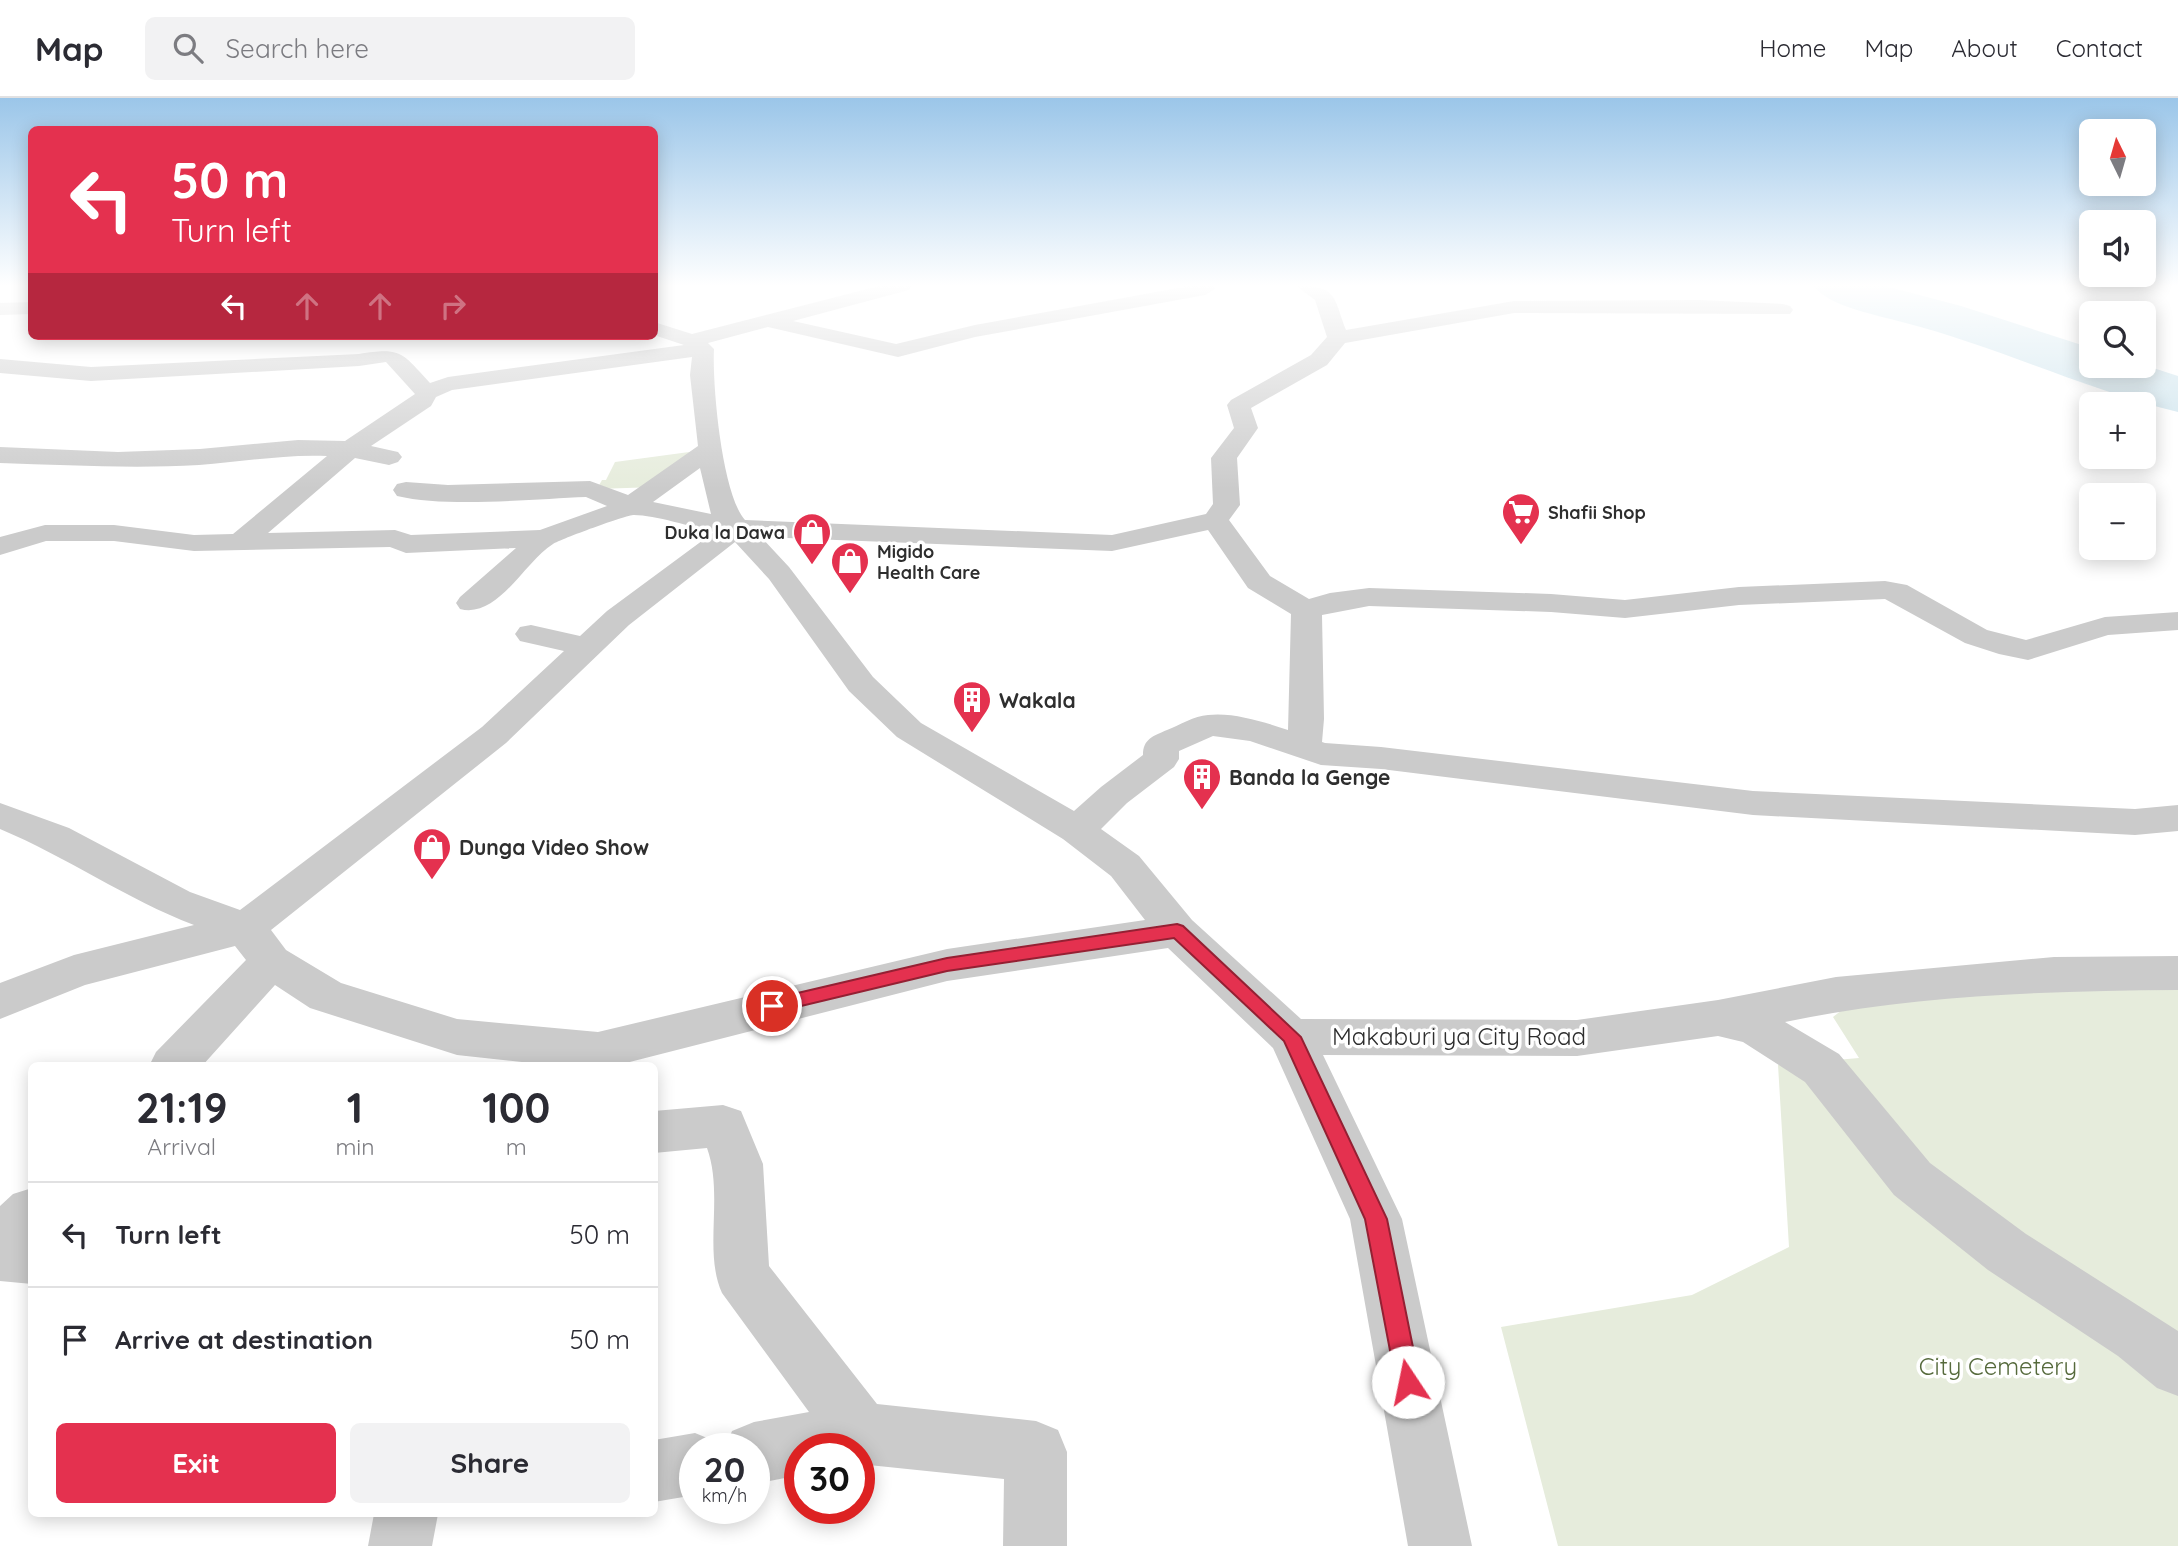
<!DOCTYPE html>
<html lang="en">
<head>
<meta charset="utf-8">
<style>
  :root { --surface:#fff; --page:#f2f2f3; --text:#2b2b33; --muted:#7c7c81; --line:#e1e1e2; --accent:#e4314f }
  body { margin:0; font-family:Quicksand,sans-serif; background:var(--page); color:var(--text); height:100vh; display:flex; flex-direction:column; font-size:26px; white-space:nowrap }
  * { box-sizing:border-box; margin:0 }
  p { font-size:23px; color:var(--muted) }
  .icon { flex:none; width:38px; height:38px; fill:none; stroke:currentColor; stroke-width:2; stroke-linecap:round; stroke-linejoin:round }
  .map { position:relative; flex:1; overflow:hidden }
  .details { position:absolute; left:28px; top:964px; width:630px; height:455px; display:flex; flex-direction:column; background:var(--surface); border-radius:10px; box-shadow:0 4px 18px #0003 }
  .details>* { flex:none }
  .top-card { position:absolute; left:28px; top:28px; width:630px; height:214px; border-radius:10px; box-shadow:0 4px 18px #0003; background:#e4314f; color:#fff; overflow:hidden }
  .needle { width:46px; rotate:355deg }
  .controls { position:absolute; left:2079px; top:21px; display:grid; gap:14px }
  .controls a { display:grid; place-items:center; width:77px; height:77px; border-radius:10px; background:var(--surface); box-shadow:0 4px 18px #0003; font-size:35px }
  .speed { position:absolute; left:679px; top:1335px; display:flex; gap:14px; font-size:35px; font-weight:700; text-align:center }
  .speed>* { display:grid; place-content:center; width:91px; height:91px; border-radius:50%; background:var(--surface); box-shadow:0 4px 18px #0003; line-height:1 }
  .speed small { font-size:18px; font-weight:400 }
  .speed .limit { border:10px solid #d22; background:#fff; color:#111 }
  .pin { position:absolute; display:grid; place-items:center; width:60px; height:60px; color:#fff; margin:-30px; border:4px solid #fff; border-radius:50%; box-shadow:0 2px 7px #0007 }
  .me { position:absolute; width:77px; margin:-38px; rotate:349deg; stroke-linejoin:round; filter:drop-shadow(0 0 5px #0008) }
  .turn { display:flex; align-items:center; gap:24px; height:147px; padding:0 28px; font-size:32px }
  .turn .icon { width:91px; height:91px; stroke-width:2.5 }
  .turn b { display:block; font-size:49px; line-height:60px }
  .lanes { display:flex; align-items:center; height:66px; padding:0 28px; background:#0003; justify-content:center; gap:35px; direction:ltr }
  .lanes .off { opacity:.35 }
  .eta { display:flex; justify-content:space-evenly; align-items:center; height:119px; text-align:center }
  .eta b { font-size:42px; font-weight:700; line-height:49px }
  .action { display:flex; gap:14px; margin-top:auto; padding:14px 28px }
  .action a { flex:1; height:80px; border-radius:10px; background:var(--accent); color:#fff; font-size:28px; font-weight:700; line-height:80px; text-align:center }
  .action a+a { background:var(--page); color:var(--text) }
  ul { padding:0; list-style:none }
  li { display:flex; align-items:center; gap:21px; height:105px; padding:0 28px; border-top:2px solid var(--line) }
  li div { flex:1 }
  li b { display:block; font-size:26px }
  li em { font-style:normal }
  header { display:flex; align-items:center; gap:42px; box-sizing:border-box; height:98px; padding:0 35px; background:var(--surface); border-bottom:2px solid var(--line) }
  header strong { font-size:33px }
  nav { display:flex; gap:38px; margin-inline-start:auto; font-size:24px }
  .search { width:490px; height:63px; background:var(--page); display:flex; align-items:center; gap:18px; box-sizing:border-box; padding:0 24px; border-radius:10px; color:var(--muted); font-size:26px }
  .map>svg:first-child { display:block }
  .green { fill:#e6ecdc }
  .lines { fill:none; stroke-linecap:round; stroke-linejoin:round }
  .river { fill:#c8e1eb; fill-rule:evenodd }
  .minor { fill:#cbcbcb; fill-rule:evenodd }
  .route { fill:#e4314f; stroke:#942033; stroke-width:2 }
  .labels { text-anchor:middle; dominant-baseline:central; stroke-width:7; stroke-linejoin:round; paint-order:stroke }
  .far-poi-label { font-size:18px; font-weight:bold; fill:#2e2e2e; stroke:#fff; text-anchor:start }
  .poi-label { font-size:21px; font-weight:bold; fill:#2e2e2e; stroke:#fff; text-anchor:start }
  .near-street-label { font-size:24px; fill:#2e2e2e; stroke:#fff }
  .near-park-label { font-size:24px; fill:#566a3c; stroke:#fff }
</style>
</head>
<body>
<header>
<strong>Map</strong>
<div class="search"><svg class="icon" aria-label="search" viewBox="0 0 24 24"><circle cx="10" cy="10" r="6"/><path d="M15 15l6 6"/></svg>Search here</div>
<nav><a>Home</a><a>Map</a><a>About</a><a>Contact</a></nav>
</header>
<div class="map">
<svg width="2178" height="1448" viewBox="0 0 2178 1448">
  <rect width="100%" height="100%" fill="#fff"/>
  <path class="green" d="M704,352l-48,37 -59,2 5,-9h4l9,-18z
    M2178,879v569h-620l-57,-219 191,-32 97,-48 -11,-182 81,-7 -26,-41 32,-25z"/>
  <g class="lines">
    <path class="river" d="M1814,188h71l76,20 130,42v18l53,-1 34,11v36c-94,-23 -182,-66 -276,-90 -24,-7 -73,-15 -88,-36z"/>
    <path class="minor" d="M879,188h32l-2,4 -116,31 103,23 79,-19 214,-39h24l2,3 -10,6 -230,42 -77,20 -130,-30 -60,16 6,6c-2,35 8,146 31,171l367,15 94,-21 7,-10 -2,-46 23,-30 -7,-23 4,-5 80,-45 16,-18 -12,-37 -19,-14c41,0 37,9 50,44l168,-29 185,-1 84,4 7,2 3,4 -3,4 -276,-1 -169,30 -18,22 -76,43 7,20 -21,30 3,47 -11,15 41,56 39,23 21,-6 39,-5 182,6 74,6 114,-13 146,-6 22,4 80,45 39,10 79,-23 73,-5v18l-70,5 -80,25 -29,-6 -34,-11 -80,-44 -146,6 -114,13 -74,-6 -182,-6 -47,9 2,104 -2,23 3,1 56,4 372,44 382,18 43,-4v26l-43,4 -382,-20 -372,-46 -60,-4 -71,-24 -37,-5 -34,15v8l-5,8 -47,36 -26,26 38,27 53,64 109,99 276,1 141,-20 118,-23 218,-20 124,-1v34c-131,1 -265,5 -393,32l54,32 91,109 96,71 152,97v65l-21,-8 -39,-32 -130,-86 -94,-75 -89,-113 -62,-40 -25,-6 -141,20 -254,-1 79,164 70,327h-64l-58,-327 -77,-171 -105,-100 -221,33 -333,85h-55l-102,-11 -147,-47 -35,-23 -73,81h-53l7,-14 90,-92 -11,-14 -150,39 -85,34v-36l74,-28 120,-30c-68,-26 -127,-68 -194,-96v-26l69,25 121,64 50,18 242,-183 82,-76 -44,-10 -5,-7 5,-7 11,-2 49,11 27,-25 107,-79c-22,-5 -59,-17 -80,-17 -8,0 -73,24 -81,29 -29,18 -55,75 -93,65l-4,-6 4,-6 56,-49 -110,5 -16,-6 -196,4 -80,-10h-68l-46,14v-18l45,-12h69l80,10 39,-1 94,-78c-43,-2 -85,6 -128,9 -67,4 -133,0 -199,-2v-16l118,5 82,-3 98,-9 47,1 70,-47 -29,-32 -27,4 -268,15 -91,-8v-14l91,8 268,-13c43,-7 43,-1 71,29l18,-6 236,-32 -30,-10v-13l38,12zM692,259l-2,18 8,71 -70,49 -38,-14 -142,4 -42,-3 -9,2 -4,6 4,6c51,12 135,3 189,1l21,9 -67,24 -129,5 -16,-5 -127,3 87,-75 34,7 9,-3 4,-5 -4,-5 -27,-6 60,-40 5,-9 16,-7zM700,370l11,46 -58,-12zM1208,432l40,58 43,26 -3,116c-24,-8 -55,-18 -80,-15 -14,1 -28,10 -41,15 -14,6 -24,9 -24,25l-42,32 -27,24 -153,-88 -48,-46 -84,-110 -28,-30 351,14zM735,444l34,37 80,112 48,46 166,102 48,37 34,44 -198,29 -349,83 -141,-13 -116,-36 -55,-33 -15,-20 235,-187 123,-118z
      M32,204v12l-32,1v-12z
      M723,1007l18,6 22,53 6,102 108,138 159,17 22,9 9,22v94h-64l1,-67 -145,-15v-15h-59v26l-46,9v-35h-29l7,-18 22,-9 55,-10 -87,-119c-19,-42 2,-98 -15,-145l-53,5v-42z
      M32,1090v96l-32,-3v-75l13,-12z
      M695,1335l22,9 3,7h-25v46l-41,7v-62z
      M374,1416h64l-6,32h-64z"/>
  </g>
  <linearGradient id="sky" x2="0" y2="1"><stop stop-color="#9bc6e9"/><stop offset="0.48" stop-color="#fff"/><stop offset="1" stop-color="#fff" stop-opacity="0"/></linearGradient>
  <rect width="2178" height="391" fill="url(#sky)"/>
  <path class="route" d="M1177,826l6,2 118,111 86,182 33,163 -3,9 -9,4 -9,-4 -3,-9 -31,-163 -81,-178 -110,-103 -227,33 -175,42 -7,-2 -3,-5 3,-5 7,-2 175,-41z"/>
  <defs>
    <symbol id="supermarket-pin" viewBox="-11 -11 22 30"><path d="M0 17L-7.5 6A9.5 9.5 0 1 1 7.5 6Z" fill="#e4314f" stroke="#fff"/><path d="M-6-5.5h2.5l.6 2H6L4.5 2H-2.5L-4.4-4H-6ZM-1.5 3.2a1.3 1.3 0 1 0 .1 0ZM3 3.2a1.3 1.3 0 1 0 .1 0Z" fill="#fff"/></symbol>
    <symbol id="shop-pin" viewBox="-11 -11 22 30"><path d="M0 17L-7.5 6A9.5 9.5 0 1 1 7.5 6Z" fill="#e4314f" stroke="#fff"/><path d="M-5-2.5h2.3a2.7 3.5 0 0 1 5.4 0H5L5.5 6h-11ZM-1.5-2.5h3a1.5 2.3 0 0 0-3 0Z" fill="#fff"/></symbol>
    <symbol id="building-pin" viewBox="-11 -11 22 30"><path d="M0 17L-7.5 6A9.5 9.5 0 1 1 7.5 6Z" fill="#e4314f" stroke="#fff"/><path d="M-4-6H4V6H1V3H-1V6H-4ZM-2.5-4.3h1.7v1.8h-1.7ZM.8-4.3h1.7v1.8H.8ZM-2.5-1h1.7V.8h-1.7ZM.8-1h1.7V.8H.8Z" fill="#fff"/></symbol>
  </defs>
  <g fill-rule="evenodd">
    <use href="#supermarket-pin" x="1499" y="392" width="44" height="60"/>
    <use href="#shop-pin" x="790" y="412" width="44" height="60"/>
    <use href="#shop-pin" x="828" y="441" width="44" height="60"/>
    <use href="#building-pin" x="950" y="580" width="44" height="60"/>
    <use href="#building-pin" x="1180" y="657" width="44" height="60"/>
    <use href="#shop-pin" x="410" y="727" width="44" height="60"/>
  </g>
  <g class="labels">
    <g class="far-poi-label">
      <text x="1548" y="414">Shafii Shop</text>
      <text x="785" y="434" text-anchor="end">Duka la Dawa</text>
      <text x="877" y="453">Migido<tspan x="877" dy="21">Health Care</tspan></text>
    </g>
    <g class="poi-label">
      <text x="999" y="602">Wakala</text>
      <text x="1229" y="679">Banda la Genge</text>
      <text x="459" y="749">Dunga Video Show</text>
    </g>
    <g class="near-street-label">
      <text x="1459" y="938">Makaburi ya City Road</text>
    </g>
    <g class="near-park-label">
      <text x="1998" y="1268">City Cemetery</text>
    </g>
  </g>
</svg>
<div class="controls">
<a><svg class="needle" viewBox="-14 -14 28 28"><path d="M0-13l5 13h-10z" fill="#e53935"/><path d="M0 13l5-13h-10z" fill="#7c7c81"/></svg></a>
<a><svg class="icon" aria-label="sound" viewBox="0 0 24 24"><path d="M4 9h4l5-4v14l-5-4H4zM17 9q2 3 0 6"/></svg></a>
<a><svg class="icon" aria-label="search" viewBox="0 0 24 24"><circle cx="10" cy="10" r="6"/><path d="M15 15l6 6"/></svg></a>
<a>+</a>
<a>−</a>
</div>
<div class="speed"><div>20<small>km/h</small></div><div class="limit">30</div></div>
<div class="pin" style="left:772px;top:908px;background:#d93025"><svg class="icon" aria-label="arrive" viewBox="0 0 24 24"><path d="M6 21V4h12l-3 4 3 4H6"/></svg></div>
<svg class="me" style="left:1408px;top:1284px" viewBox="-20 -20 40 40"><circle r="19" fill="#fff"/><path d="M0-13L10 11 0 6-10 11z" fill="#e4314f"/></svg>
<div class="top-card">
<div class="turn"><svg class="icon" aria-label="left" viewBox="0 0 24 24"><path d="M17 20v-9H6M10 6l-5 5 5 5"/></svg><div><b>50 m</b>Turn left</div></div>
<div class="lanes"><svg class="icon" aria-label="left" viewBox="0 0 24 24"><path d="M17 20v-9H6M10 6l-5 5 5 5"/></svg><svg class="icon off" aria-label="ahead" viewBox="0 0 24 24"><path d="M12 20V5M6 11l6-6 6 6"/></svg><svg class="icon off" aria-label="ahead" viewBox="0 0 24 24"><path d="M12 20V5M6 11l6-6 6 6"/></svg><svg class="icon off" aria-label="right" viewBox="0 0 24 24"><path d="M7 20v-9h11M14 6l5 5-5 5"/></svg></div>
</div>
<section class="details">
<div class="eta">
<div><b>21:19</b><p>Arrival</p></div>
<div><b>1</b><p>min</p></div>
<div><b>100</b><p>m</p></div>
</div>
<ul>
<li><svg class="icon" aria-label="left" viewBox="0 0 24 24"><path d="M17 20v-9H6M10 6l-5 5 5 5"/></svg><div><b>Turn left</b></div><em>50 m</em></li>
<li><svg class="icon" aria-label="arrive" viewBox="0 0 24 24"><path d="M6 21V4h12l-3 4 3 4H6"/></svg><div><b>Arrive at destination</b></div><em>50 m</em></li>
</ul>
<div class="action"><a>Exit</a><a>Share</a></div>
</section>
</div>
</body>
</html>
